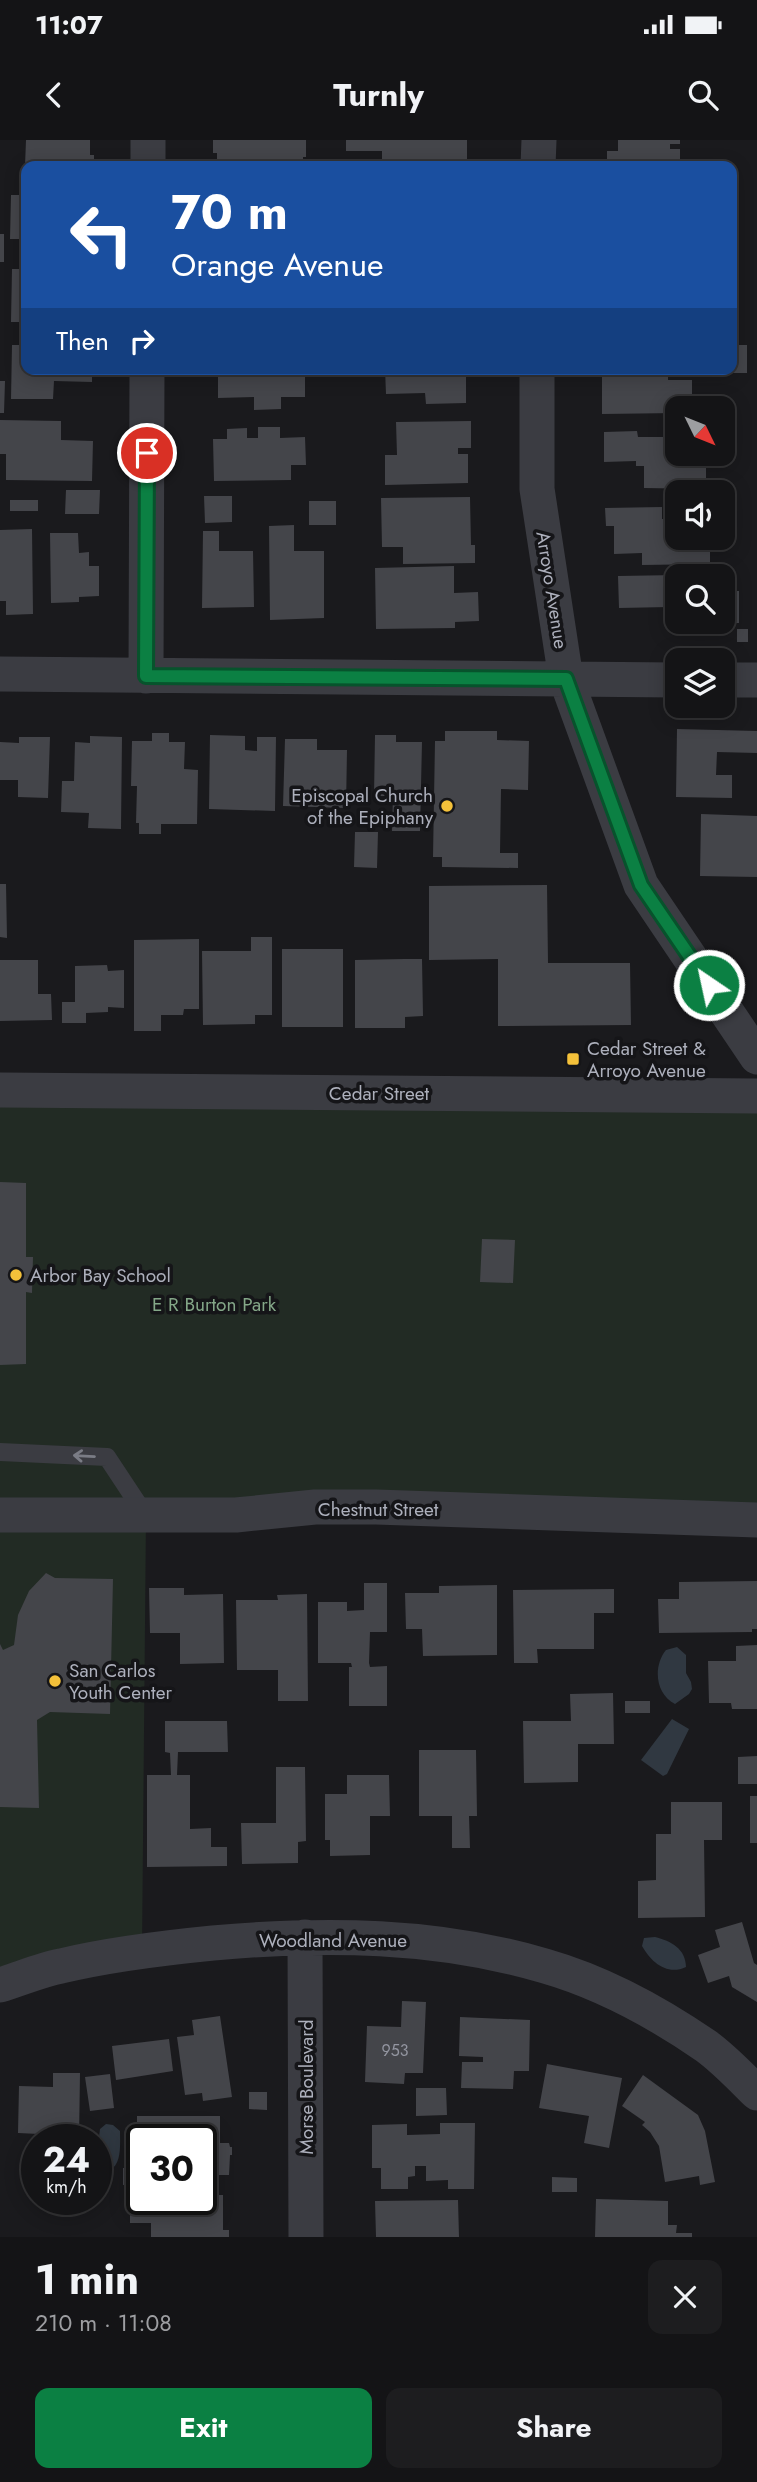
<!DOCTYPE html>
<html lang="en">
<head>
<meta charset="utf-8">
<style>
  :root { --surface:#141416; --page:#1d1d1f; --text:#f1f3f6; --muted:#9d9ea1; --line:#333335; --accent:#0b8043 }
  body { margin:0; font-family:Jost,sans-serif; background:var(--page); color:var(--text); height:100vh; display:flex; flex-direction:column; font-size:26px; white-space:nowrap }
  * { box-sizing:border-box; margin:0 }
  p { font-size:23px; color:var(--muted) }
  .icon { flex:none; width:38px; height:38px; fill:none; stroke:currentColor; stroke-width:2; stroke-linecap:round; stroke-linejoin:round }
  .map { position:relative; height:2097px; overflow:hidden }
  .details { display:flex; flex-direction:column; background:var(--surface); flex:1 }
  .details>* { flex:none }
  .banner { position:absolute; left:21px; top:21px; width:716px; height:214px; border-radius:14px; box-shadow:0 4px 18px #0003,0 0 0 2px var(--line); background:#1a4fa0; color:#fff; overflow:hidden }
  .needle { width:46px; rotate:133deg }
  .controls { position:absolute; left:665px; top:256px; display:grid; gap:14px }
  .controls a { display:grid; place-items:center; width:70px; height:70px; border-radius:14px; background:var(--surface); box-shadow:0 4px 18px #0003,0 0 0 2px var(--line); font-size:35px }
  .speed { position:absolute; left:21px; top:1984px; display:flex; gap:14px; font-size:35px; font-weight:700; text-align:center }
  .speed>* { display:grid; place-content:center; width:91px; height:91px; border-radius:50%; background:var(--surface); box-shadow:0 4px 18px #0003,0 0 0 2px var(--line); line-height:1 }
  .speed small { font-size:18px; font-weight:400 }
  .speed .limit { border:4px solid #111; border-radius:10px; background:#fff; color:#111 }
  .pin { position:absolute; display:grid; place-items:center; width:60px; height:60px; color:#fff; margin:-30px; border:4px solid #fff; border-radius:50%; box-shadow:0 2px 7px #0007 }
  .me { position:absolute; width:77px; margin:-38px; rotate:326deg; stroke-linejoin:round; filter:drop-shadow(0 0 5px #0008) }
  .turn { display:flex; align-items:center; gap:24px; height:147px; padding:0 35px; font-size:32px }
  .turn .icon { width:91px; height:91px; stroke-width:2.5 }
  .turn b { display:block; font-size:49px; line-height:60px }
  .then { display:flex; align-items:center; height:66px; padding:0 35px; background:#0003; gap:14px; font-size:26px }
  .round { display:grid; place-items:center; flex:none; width:74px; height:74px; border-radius:14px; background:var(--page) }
  .summary { display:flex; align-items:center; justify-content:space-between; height:119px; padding:0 35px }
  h1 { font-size:42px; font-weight:700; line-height:52px }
  .action { display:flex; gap:14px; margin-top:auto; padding:14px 35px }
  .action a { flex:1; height:80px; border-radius:14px; background:var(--accent); color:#fff; font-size:28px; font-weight:700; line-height:80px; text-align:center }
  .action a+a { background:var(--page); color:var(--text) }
  .status { display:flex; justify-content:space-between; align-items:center; height:49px; padding:0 35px; background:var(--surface); direction:ltr }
  .status svg { height:19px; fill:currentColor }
  header { display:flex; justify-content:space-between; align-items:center; height:91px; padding:0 35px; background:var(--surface); font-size:32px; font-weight:700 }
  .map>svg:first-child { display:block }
  .green { fill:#222b24 }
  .water { fill:#303841 }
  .building { fill:#44454a }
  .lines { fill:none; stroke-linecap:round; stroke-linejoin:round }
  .lane { stroke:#3b3c42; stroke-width:18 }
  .street { stroke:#3b3c42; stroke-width:35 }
  .oneway { stroke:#7a7c85 }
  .route-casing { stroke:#07532c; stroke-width:18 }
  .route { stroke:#0b8043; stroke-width:12 }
  .poi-dot { fill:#f4c13a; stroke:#151518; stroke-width:2.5 }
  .labels { text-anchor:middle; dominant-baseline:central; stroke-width:7; stroke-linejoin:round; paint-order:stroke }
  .number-label { font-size:16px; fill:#9395a0 }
  .street-label { font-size:19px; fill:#adb0bc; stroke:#151518 }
  .poi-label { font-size:19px; fill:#adb0bc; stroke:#151518; text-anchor:start }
  .park-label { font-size:19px; fill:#84a788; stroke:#151518 }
</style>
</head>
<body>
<div class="status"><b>11:07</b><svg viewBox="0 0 49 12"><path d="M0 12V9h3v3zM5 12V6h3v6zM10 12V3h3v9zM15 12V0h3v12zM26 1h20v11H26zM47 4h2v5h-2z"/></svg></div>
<header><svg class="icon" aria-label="back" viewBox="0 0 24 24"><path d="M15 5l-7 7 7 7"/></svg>Turnly<svg class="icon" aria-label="search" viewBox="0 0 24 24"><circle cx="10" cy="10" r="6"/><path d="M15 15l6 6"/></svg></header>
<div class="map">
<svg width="757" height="2097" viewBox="0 0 757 2097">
  <rect width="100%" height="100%" fill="#1a1a1d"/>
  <path class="green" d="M0,950l757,6v424l-611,-4 -4,435 -142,34z"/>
  <path class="water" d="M677,1507l9,8v18l5,9 1,7 -3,5 -14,10c-20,-10 -22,-38 -9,-54z
    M672,1579l17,10 -22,45 -4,2 -22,-16z
    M655,1797c16,4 31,12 31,30 -19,9 -35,-5 -44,-21l2,-8z
    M106,1984l7,1 7,6c0,13 2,33 -10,39l-6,-2 -6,-23 2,-16z"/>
  <path class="building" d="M26,0h64v15h4v11h-69z
    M213,0h93v17h-3v9h-58v-5l-28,-1v-7h-4z
    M346,0h121v26h-85v-15h-36z
    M618,0h62v4h-10v5h10v17h-73v-15h11z
    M11,55h15v44h-16z
    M0,94h4v28h-4z
    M12,129h14v53h-15z
    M12,205h14v24h66v13l-38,-1 -1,18h-42z
    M732,205h15v28h-32v-4h17z
    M218,229h75v4h12v24h-24v12l-27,1v-13l-36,1z
    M385,229h75v7l6,1v26l-40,1 -1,-11 -39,1z
    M602,229h66v11h24v24h-6v4h-9v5l-75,1z
    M0,241h5l-1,32h-4z
    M0,280l61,1v19l32,1 -1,40 -86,-1v-26h-6z
    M471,281v27h-13v6h10v29l-83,2v-30h12l-1,-33z
    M258,287h22v11l25,-1 1,28h-15v15l-77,1 -1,-42h14v-10l20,-1v10h11z
    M637,291l1,6h39v16h29v36l-62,-1v-22h-8v-5l-32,1v-30z
    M66,350h34l-1,24h-34z
    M204,356h28v26l-27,1z
    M470,357l1,48h4v18l-72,1v-17h-21l-1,-49z
    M10,360h28v11h-28z
    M309,361h27v24h-27z
    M662,367v12h12v10h3v8h33v27l-68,1v-12l-28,1v-28h-8l-1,-18z
    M294,385v26h30v67l-54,2 -1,-94z
    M32,389l1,85 -27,1v-14h-6v-71z
    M203,391h16v20h34l1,56 -52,1z
    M50,393h28l1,20 10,-1v14h10v30l-20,1v5l-28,1z
    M454,426v27l24,-1 1,29 -24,1v6l-79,1 -1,-61z
    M677,435v37h-8v-5l-50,1 -1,-32z
    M723,451h16v32h-16z
    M737,489h11v13h-11z
    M677,589l80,2v22l-40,-1 -1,23h16v23l-56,-1z
    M445,591h52v9l32,1 -1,49 -27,-1 -1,64h18v15l-76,-1v-10h-9l2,-116h10z
    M152,593h17v9h16l-1,27 14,1 -1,54h-36v10h-22v-11h-3l1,-37h-6l1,-45h20z
    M210,595l35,1v14l12,1v-14h19l-1,74 -66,-2z
    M375,595h21v7h26l-2,89h-28l1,-35h-19z
    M90,596l32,1 -1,92 -33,-1 1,-15 -28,-1 1,-31h12l1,-39 15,1z
    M19,597h31l-2,61 -30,-1v-17h-18v-38l19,1z
    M285,599h32v11h30l-1,58 -63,-2z
    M701,674l56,2v61l-57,-1z
    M355,692h23l-1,36 -23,-1z
    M0,744h6l1,54 -7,-1z
    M547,745l1,78h82l1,62 -133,1v-67l-69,1v-74z
    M251,797h21v78h-17v9l-52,1 -1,-74h49z
    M199,799v70h-15l-1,6h-22v16h-27v-91z
    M282,809h61v78h-61z
    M405,819h17l1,57 -18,1v11h-50v-68z
    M0,820h38v34h13l1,26 -52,1z
    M107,825l1,6 16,-1v38l-16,-1v5l-22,1v10h-24v-21h13v-36z
    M0,1042l26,1v74h7l-1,36 -6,-1v72l-26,1z
    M482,1099l33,1 -2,43 -33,-1z
    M46,1433l9,5 58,1 -3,135 -60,-2 -13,8 2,88 -39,-1v-163l3,6 11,-5 4,-30 11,-24z
    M757,1441v48h-5v3l-93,1 -1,-34h21v-17z
    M364,1443h23v49h-17l-1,31 1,4 17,-1v40h-38v-39h3l-1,-4h-33v-61h29v9l17,-1z
    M497,1445v70l-74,1 -1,-27h-16l-1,-36h34v-7z
    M149,1448h35v7l39,-1 1,69 -44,1v-31h-30z
    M614,1449v24h-20v36h-57l1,14h-24l-1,-73z
    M307,1454l1,107h-30v-31h-41l-1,-70h42l-1,-5z
    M757,1505v64h-25l-1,-6h-22l-1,-42h28v-15z
    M613,1553l1,51h-36v38l-54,1 -1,-62h48l-1,-27z
    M625,1561h25v12h-25z
    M165,1581h62l1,31h-50l-1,23h13v54l21,-1v19h16v19l-80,1v-92h24l-1,-22 -5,-1z
    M419,1610h57l1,66h-8l1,32h-18v-32h-33z
    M757,1616v28h-19v-27z
    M276,1627h29l1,74 -8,1v21l-56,1 -1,-41h35z
    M347,1635h42l1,41h-20v39l-40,1v-16h-5v-46h22z
    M750,1656h7v47h-7z
    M671,1662h51v38h-18l1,77 -67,1v-37l18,-1v-46h15z
    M742,1782l12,41 3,2v37l-25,-15 -3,-11 -21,7 -10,-28 22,-8 -5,-17z
    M402,1861l24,1 -3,71h-18l-1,11 -39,-2 2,-56 34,1z
    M220,1876l12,81 -29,4 -1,-8 -17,2 -8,-58 17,-2 -2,-15z
    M460,1877l70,3 -1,51h-15l-1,18 -52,-1 1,-26h21v-5l-24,-1z
    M169,1899l4,32 -57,9 -4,-34z
    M547,1924l75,14 -13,70 -25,-5 5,-27 -50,-8z
    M53,1933h27l-1,67 -40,-1v-5l-21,-1 1,-47 34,1z
    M110,1934l4,34 -24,3 -5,-34z
    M643,1935l55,40 7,16 10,51 -15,3 -1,-9 -34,6 -6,-36 -9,-14 -8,-7 3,-3 -23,-16z
    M416,1948h30l1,27 -31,1z
    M249,1952h18v18l-18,-1z
    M137,1976h83v27h9l1,4h2v8h-2l-1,20h-28v-35h-64z
    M440,1983h35l-1,66h-26v-9l-22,1v-15h-11v10l-7,1v12h-27v-21h-9v-43l35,-1v11l33,-1z
    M123,2028h19v16l-19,1z
    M552,2037l25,1v14h-25z
    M201,2055h22v35h6v7h-78v-14h-21v-22l71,-1z
    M596,2059l72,2v24h9l-1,8h16v4h-97z
    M458,2060l1,37h-83l-1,-36z"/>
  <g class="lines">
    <path class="lane" d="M0,1312l107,5 39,59"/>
    <path class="street" d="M148,26v-26
      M538,26l1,-26
      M537,229v120l29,190 75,206 116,172
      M0,534l677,6
      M146,536l1,-307
      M723,540h34
      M0,950l757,6
      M0,1375h236l79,-8h61l381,13
      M305,1797l1,300
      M0,1845c20,-6 40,-15 61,-19 50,-12 101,-18 152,-23 111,-10 224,-9 332,23 56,16 113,47 161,80 18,13 35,31 51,47"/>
  </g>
  <defs><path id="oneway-shaft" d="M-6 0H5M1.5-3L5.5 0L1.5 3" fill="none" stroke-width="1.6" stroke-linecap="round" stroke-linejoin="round" transform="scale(1.75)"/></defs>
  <use class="oneway" href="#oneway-shaft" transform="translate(84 1316) rotate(-177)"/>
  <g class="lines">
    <defs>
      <path id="route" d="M147,313l-1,223 420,3 75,206 68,100"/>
    </defs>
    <use href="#route" class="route-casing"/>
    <use href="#route" class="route"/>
  </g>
  <g class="poi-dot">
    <circle cx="447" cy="666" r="7"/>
    <rect x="566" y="912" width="14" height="14" rx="3.5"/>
    <circle cx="16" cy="1135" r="7"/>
    <circle cx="55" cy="1541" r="7"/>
  </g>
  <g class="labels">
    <g class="number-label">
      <text x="395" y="1910">953</text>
    </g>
    <g class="street-label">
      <text transform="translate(552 450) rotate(81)">Arroyo Avenue</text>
      <text x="379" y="953">Cedar Street</text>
      <text x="378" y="1369">Chestnut Street</text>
      <text x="333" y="1800">Woodland Avenue</text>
      <text transform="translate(306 1947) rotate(-90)">Morse Boulevard</text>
    </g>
    <g class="poi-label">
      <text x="433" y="655" text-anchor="end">Episcopal Church<tspan x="433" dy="22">of the Epiphany</tspan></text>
      <text x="587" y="908">Cedar Street &amp;<tspan x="587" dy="22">Arroyo Avenue</tspan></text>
      <text x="30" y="1135">Arbor Bay School</text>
      <text x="69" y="1530">San Carlos<tspan x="69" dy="22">Youth Center</tspan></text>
    </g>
    <g class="park-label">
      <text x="214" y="1164">E R Burton Park</text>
    </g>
  </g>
</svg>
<div class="controls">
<a><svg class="needle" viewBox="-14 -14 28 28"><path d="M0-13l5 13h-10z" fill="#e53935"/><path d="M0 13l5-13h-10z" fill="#9d9ea1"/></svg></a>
<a><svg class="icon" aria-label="sound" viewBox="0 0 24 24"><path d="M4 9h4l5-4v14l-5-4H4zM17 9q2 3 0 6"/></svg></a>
<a><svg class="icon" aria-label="search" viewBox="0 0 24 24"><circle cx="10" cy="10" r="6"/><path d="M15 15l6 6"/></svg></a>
<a><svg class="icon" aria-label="layers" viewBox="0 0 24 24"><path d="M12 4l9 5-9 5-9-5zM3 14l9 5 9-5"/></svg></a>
</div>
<div class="speed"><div>24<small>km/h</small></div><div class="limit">30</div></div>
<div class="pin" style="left:147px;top:313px;background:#d93025"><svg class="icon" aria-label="arrive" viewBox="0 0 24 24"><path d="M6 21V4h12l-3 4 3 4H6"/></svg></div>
<svg class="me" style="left:709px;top:845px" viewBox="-20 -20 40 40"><circle r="17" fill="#0b8043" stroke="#fff" stroke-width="3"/><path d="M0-11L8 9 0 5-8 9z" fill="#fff"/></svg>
<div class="banner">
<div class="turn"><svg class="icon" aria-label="left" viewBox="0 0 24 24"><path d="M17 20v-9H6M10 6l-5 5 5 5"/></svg><div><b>70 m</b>Orange Avenue</div></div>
<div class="then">Then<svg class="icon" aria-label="right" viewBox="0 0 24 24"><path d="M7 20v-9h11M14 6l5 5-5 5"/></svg></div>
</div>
</div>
<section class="details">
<div class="summary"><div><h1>1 min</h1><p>210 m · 11:08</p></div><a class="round"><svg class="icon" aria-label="close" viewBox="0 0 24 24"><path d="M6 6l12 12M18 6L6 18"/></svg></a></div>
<div class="action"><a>Exit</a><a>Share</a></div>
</section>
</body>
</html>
